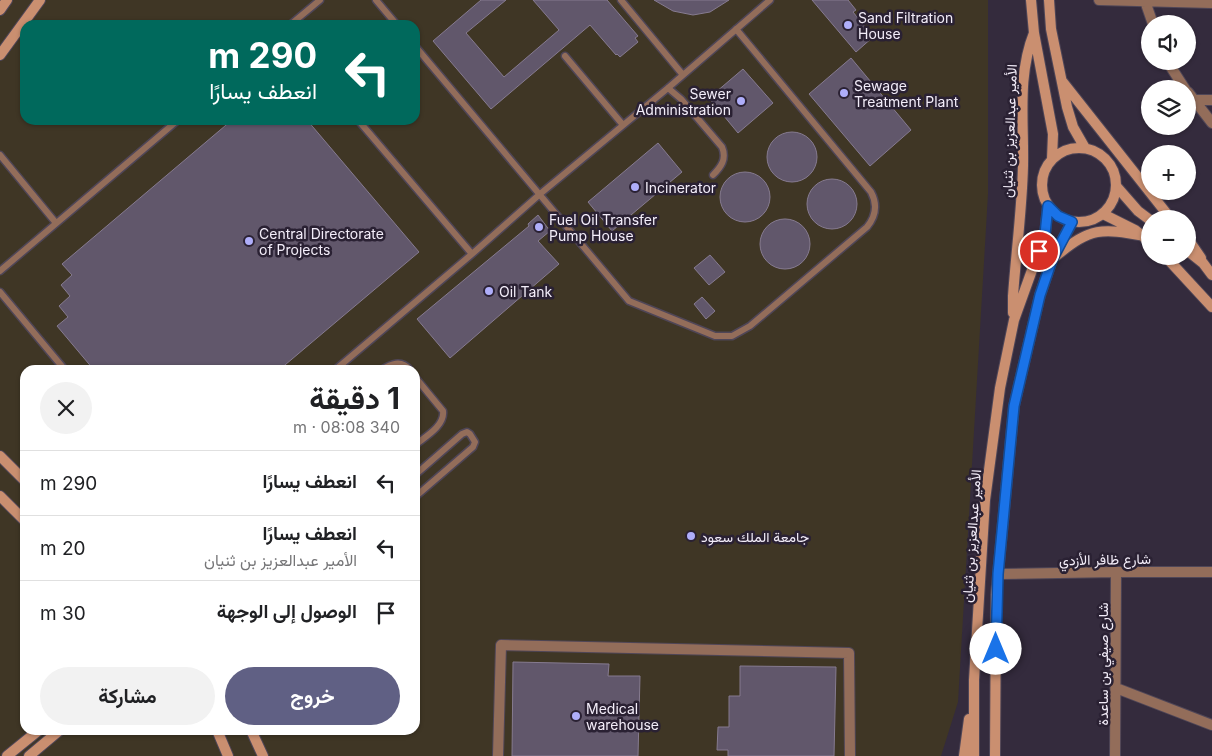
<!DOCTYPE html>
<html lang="ar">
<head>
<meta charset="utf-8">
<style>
  :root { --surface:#fff; --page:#f2f2f2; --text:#202124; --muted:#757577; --line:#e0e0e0; --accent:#606084 }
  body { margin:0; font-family:Inter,Vazirmatn,sans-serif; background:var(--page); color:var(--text); direction:rtl; height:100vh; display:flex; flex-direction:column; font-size:19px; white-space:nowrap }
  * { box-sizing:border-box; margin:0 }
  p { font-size:16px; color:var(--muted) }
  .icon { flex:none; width:28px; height:28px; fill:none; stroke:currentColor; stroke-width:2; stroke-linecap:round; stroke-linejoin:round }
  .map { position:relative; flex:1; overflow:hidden; direction:ltr }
  .drawer { position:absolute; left:20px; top:365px; width:400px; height:370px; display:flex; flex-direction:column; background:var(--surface); border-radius:15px; box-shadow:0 1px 4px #0004; direction:rtl }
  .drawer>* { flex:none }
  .top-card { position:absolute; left:20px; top:20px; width:400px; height:105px; border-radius:15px; box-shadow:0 1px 4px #0004; direction:rtl; background:#00695c; color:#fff; overflow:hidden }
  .tools { position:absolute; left:1141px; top:15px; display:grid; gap:10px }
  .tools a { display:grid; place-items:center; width:55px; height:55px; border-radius:50%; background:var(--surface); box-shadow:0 1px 4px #0004; font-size:25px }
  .pin { position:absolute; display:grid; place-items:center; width:42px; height:42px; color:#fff; margin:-21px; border:2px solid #fff; border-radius:50%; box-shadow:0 1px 5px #0007 }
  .me { position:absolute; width:55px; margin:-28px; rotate:0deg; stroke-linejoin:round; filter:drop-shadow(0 0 4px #0008) }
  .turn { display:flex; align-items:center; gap:18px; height:105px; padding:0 20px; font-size:22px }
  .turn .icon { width:65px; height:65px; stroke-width:2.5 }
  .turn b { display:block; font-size:35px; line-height:42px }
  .round { display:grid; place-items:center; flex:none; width:52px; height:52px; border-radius:26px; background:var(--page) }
  .head { display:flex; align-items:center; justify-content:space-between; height:85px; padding:0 20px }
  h1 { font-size:30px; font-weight:700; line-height:38px }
  .button { display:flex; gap:10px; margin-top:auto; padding:10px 20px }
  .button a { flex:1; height:58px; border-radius:30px; background:var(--accent); color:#fff; font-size:20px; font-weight:700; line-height:58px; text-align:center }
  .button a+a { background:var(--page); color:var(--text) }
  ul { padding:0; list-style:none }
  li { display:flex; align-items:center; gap:15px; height:65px; padding:0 20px; border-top:1px solid var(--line) }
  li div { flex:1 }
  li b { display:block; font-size:19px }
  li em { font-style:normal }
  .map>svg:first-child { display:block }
  .education { fill:#3f3625; fill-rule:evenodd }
  .building { fill:#61576b; stroke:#867b90 }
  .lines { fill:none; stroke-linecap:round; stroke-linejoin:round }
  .lane-casing { stroke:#4f4657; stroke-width:9 }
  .street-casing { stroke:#4f4657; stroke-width:12 }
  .secondary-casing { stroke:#4f4657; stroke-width:12 }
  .lane { stroke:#936d5a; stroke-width:6 }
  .street { stroke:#936d5a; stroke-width:10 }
  .secondary { stroke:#ca8f70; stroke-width:10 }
  .route-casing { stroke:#114b97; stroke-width:12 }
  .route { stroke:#1a73e8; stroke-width:9 }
  .poi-dot { fill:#afaefa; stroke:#2a2133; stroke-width:2 }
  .labels { text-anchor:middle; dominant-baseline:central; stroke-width:5; stroke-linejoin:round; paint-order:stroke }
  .poi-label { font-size:14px; fill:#f3edf9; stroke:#2a2133; text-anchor:start }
  .street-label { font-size:14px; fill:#f3edf9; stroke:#2a2133 }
</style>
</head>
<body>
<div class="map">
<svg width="1212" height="756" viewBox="0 0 1212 756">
  <rect width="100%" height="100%" fill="#342b3d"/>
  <path class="education" d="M0,0h988v194l-30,508 -17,54h-941zM25,25h390v95h-390zM25,370h390v360h-390z"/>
  <path class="building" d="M481,0h25l-40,33 38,44 55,-47 -26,-30h74l31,36 -3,2 3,4 -18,15 -3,-3 -1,1 -26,-30 -99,84 -58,-68z
    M654,0h75l-19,12 -17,3 -20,-4z
    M812,0h36l8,10 -3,2 20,25 -17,15z
    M851,58l60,72 -41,36 -61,-72z
    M743,69l30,34 -35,30 -29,-35z
    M232,120h75l112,132 -140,118h-185l-37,-44 11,-9 -9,-11 11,-10 -9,-11 11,-10 -10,-11z
    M767 157a25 25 0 1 1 50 0a25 25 0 1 1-50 0Z
    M658,143l24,29 -70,59 -24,-29z
    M720 197a25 25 0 1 1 50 0a25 25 0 1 1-50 0Z
    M807 204a25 25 0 1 1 50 0a25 25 0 1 1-50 0Z
    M538,215l12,16 -12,10 21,23 -109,94 -33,-39 112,-93 -1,-2z
    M760 244a25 25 0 1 1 50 0a25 25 0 1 1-50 0Z
    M710,255l15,17 -16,13 -15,-17z
    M702,297l13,14 -9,8 -12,-15z
    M513,662l96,2 -1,12h32l-2,80h-126z
    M740,666l96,1 -2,89h-106v-6h-11l1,-23h11v-31h11z"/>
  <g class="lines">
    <defs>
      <path id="lane" d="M376,0l21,25
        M621,0l62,75
        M290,25l30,-25
        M415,46l214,255 86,35h17l18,-10 117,-99c9,-11 11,-22 4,-35l-135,-163
        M565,56l58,69
        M668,88l13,11 41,48c5,12 -1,20 -9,28
        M358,120l114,134
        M0,155l56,68
        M0,271l178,-151
        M0,292l65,78
        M335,370l137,-116 68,-60 128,-106 102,-88
        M381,370c10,-6 20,-11 29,0
        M415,377l28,34c2,15 -18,26 -28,34
        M415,475l47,-41 5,-2 3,2 5,8 -2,5 -58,50"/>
      <path id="street" d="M1099,0l113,3
        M1145,1l8,23
        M1167,61l18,28
        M1188,92l24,31
        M1193,100h19
        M998,574l118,-2h96
        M1116,688l96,37
        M498,756l3,-111 348,8 1,103
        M1115,756l1,-184"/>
      <path id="secondary" d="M1031,0l3,33 19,101 -1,25
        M1049,0l2,29 16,78 6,20 12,21
        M0,10l7,-10
        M0,55l40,-55
        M1062,81l109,138
        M1042 185a37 37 0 1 1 74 0a37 37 0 1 1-74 0Z
        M1117,187l21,24 12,9
        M1103,214l32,16 15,12
        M1188,239l13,19
        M1188,251l15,12 9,12
        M1056,256c35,-29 45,-28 89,-20
        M1165,256l47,51
        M1013,313v-17c3,-43 9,-87 10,-130 1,-44 -6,-91 11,-133
        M0,456l25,25
        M0,496l25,25
        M217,730l11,26
        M251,730l12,26
        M7,756l32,-26
        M29,756l31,-26
        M964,756l5,-37
        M974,756v-76l11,-180 15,-112 14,-68 31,-86 3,-29
        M995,756l1,-161 18,-189 26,-111 12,-35 20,-38"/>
    </defs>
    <use href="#lane" class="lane-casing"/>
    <use href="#street" class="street-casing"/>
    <use href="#secondary" class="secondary-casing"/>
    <use href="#lane" class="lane"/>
    <use href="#street" class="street"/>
    <use href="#secondary" class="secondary"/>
  </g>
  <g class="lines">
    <defs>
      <path id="route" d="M996,649l2,-75 16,-168 26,-111 12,-35 20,-38 -14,-6 -10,-10 -3,28 -6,17"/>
    </defs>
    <use href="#route" class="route-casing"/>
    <use href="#route" class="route"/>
  </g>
  <g class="poi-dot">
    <circle cx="848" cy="25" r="5"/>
    <circle cx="844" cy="93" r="5"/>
    <circle cx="741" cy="101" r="5"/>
    <circle cx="635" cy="187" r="5"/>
    <circle cx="539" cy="227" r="5"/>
    <circle cx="249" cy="241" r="5"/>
    <circle cx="489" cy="291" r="5"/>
    <circle cx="691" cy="536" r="5"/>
    <circle cx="576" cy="716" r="5"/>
  </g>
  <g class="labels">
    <g class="poi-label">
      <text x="858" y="17">Sand Filtration<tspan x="858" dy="16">House</tspan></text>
      <text x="854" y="85">Sewage<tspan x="854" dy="16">Treatment Plant</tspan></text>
      <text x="731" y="93" text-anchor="end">Sewer<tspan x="731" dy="16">Administration</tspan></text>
      <text x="645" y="187">Incinerator</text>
      <text x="549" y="219">Fuel Oil Transfer<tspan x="549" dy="16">Pump House</tspan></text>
      <text x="259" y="233">Central Directorate<tspan x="259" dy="16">of Projects</tspan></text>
      <text x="499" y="291">Oil Tank</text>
      <text x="701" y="536">جامعة الملك سعود</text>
      <text x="586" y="708">Medical<tspan x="586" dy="16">warehouse</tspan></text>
    </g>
    <g class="street-label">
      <text transform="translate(1009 131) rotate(-88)">الأمير عبدالعزيز بن ثنيان</text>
      <text transform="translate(971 536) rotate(-86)">الأمير عبدالعزيز بن ثنيان</text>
      <text transform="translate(1105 559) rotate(-1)">شارع ظافر الأزدي</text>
      <text transform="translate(1102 664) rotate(-90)">شارع صيفي بن ساعدة</text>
    </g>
  </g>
</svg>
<div class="tools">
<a><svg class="icon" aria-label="sound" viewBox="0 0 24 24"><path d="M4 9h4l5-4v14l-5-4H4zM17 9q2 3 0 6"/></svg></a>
<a><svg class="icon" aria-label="layers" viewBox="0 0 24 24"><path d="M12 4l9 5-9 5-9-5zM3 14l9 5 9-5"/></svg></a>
<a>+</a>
<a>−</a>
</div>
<div class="pin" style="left:1039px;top:251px;background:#d93025"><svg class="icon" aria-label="arrive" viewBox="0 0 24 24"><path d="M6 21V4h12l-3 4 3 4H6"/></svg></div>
<svg class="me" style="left:996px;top:649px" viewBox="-20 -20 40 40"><circle r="19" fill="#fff"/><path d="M0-13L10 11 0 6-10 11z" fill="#1a73e8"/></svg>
<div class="top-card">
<div class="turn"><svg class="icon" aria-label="left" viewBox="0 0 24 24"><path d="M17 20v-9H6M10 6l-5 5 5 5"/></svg><div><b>290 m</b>انعطف يسارًا</div></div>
</div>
<section class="drawer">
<div class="head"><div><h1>1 دقيقة</h1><p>340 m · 08:08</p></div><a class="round"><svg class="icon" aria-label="close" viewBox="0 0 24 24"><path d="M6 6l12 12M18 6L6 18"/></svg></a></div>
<ul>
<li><svg class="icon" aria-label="left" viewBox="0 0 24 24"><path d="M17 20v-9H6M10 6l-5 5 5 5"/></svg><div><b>انعطف يسارًا</b></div><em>290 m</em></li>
<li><svg class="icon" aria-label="left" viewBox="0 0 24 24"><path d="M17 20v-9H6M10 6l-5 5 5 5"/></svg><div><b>انعطف يسارًا</b><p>الأمير عبدالعزيز بن ثنيان</p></div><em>20 m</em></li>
<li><svg class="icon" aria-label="arrive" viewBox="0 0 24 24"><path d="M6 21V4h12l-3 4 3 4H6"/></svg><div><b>الوصول إلى الوجهة</b></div><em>30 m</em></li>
</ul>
<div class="button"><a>خروج</a><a>مشاركة</a></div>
</section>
</div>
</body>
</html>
